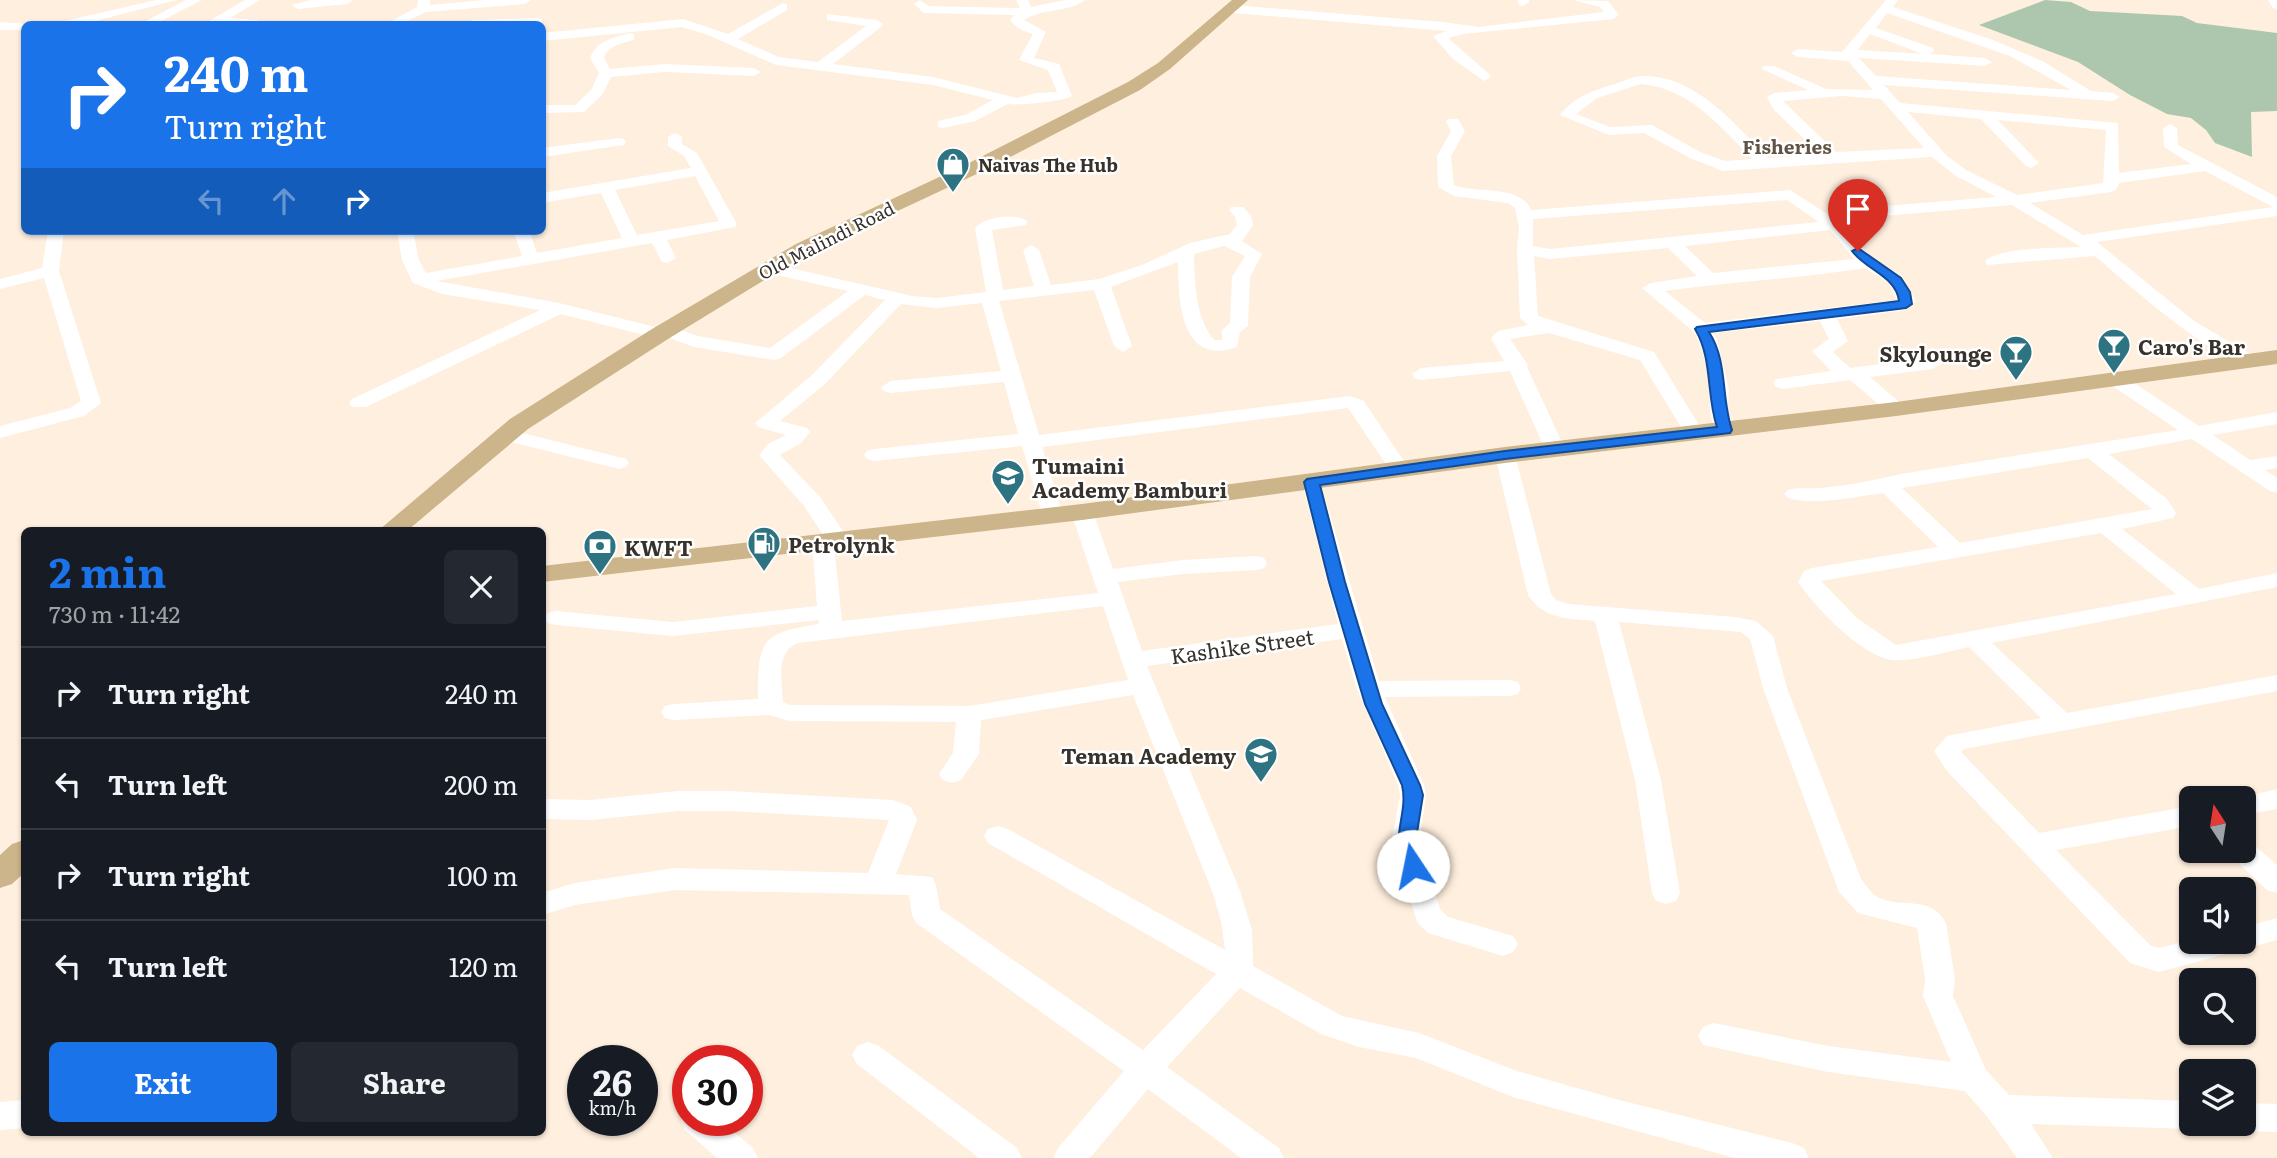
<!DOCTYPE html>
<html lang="en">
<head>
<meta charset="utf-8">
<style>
  :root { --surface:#171b24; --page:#242831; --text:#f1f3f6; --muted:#9ea1a6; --line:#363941; --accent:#1a73e8 }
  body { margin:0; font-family:Literata,serif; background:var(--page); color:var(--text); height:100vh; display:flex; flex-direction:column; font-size:26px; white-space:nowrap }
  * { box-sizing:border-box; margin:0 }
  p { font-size:23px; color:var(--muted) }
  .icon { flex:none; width:38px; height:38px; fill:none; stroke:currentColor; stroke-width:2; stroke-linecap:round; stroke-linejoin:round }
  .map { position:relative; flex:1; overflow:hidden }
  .panel { position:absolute; left:21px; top:527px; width:525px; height:609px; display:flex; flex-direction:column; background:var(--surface); border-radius:10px; box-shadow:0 2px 5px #0004 }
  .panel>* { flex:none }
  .top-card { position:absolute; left:21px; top:21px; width:525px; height:214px; border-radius:10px; box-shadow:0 2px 5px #0004; background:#1a73e8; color:#fff; overflow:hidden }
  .needle { width:46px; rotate:348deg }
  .fabs { position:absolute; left:2179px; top:786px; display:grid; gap:14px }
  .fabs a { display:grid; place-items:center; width:77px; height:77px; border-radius:10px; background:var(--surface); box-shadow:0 2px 5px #0004; font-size:35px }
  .speed { position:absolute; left:567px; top:1045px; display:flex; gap:14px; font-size:35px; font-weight:700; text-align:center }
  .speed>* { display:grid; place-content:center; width:91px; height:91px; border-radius:50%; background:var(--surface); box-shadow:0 2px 5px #0004; line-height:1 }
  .speed small { font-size:18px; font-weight:400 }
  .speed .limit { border:10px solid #d22; background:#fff; color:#111 }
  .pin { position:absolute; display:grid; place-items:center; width:60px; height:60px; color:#fff; margin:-72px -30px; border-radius:50% 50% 50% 0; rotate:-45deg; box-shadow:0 0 7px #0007 }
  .pin .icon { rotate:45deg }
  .me { position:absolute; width:77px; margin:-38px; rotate:349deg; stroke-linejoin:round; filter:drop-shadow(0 0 5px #0008) }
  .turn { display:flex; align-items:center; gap:24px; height:147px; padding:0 28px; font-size:32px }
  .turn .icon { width:91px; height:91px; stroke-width:2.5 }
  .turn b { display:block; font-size:49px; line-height:60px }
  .lanes { display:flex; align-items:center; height:66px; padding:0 28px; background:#0003; justify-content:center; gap:35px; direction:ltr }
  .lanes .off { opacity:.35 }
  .round { display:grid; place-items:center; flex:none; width:74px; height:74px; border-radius:10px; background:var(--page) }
  .headline { display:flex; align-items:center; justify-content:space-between; height:119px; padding:0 28px }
  h1 { font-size:42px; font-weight:700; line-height:52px; color:var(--accent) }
  .primary-button { display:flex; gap:14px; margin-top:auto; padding:14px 28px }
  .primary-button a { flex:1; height:80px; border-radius:10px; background:var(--accent); color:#fff; font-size:28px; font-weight:700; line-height:80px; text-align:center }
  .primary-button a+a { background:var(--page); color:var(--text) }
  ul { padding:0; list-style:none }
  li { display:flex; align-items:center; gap:21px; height:91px; padding:0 28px; border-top:2px solid var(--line) }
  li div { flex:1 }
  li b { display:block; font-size:26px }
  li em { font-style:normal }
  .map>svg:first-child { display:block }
  .green { fill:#adc7ae }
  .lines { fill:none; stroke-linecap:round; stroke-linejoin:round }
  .minor { fill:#fff; fill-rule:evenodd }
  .major { fill:#ccb48b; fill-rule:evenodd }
  .route { fill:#1a73e8; stroke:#114b97; stroke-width:2 }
  .labels { text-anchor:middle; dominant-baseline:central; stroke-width:5; stroke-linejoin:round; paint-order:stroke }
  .far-poi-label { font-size:18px; font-weight:bold; fill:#38322c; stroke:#fff; text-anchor:start }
  .far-street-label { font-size:18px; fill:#38322c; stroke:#fff }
  .far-neighbourhood-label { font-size:19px; font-weight:bold; fill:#615446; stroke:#fff }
  .poi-label { font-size:21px; font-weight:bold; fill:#38322c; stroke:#fff; text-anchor:start }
  .street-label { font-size:21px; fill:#38322c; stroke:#fff }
</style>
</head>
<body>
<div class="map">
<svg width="2277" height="1158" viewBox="0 0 2277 1158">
  <rect width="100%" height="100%" fill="#ffefde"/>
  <path class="green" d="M2045,0l26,2 19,9 92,5 15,7 80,10v78l-26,1 1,45 -37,-14 -9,-13 -15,-12 -24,-4 -37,-19 -52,-33 -99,-37z"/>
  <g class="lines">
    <path class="minor" d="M156,0h21l-94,24h-20l2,-3z
      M186,0h16l-47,24h-15z
      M245,0h15l-30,18 27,2 6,4h-59z
      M311,0h42l-6,4 -49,5 -6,-4z
      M418,0h12v5l54,-5h47l-6,4 -99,8 -25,12h-15l31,-17z
      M920,0l8,6 92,2 -4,-8h12l3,7 34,-7h20c-17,13 -43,8 -61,20l22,12 -12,26 25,6 13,32c-6,5 -56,10 -64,8l-33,17 -32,7 -5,-1v-6l27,-6 28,-15 -60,-15 -157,-20 -68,-30 -26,-8 -140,14v-8l141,-14 45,15 55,-31 4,1v6l-49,29 41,18 39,5 48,-36 -39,-6v-6l50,6 6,4 -2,3 -48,37 100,13 84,21 19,-5 21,-1 -9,-22 -29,-10 14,-26c-10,-3 -17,-6 -23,-14l4,-5 -90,-2 -10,-9z
      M1517,0h12v2l-6,4 -4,-1z
      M1573,0l35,1 11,14 -6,4 -150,15 -15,4 41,36 2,3 -7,4 -31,-22 -20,-23 14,-5 -214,-18 -6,-4 6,-4 209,17 37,5 125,-15 -4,-5z
      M1886,0h12l-5,7 100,33 51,22 47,29 22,2 7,4 -7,4 -229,-16 16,18 218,20 1,50 72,-9 -27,-17 -1,-19 7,-4 7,4 1,17 99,52v19l-180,26 97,79 60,35 2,4 -2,4c-30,7 -133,-86 -159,-108l-108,9 -2,-4c14,-14 74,-13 96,-14l-69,-42 -152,13 -20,4 30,34 32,20 14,25 -10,9 -6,1 -63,8 11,22 -15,11 17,16 83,-11 9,6 -9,6 -63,8 33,28 3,4 -3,4h-14l-39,-33 -67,9 -7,-2 -3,-4 3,-4 55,-8 -19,-20 17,-12 -9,-18 -107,12 4,7 12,50 -1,19 7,21 -3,4h-14c-9,-14 -8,-27 -9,-42 0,-18 -6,-45 -15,-60l-52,-44 9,-5 46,-7 -29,-28 -118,11 -16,-3 4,60 116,36 50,81 -3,4h-14l-47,-77 -91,-27 -39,6 18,26 -1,2 38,82 -3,4h-14l-3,-4 -35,-78 -89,9 -7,-2 -2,-4 9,-6 83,-7 -13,-23 7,-7 30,-6 -8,-7 -3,-68 2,-23 -4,-19 -7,-5 -54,-7 -16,-9 -1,-31 14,-25 -5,-9 2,-3h10l7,12 -14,25 3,29c21,9 67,-1 77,25l259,-20 39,25 31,-7 136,-11 -40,-21 -24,-19 -209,14 -33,-13 -46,-25 -35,2 -49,-20c15,-19 32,-24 55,-31 8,-2 17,-8 26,-8 54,-2 93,48 128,82l51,-4 -47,-45 -6,-12 7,-4 34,-3 -46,-21 2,-3h10l52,23 47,1 -25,-29 -50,-4 -7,-4 7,-4 44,3zM1887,13l123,43 61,34 -195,-14 -17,-18 126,8 7,-4 -7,-4 -55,-4 4,-3 -1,-3 -57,-20zM1870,34l53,20h2l-67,-4zM1641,84c49,4 79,43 112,75l-28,2 -25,-9 -48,-27 -42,2 -34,-13 21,-16zM1841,96l40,3 43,49 -88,4 -53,-51zM1908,112l73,7 45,47 5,2 8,-5 -41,-43 108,10 -3,53 -86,12 -51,-25 -19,-14zM2205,171l68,36 -190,28 -53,-32 81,-11 5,-2 3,-7zM1787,200l32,22 -269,27 -17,-3v-27zM1830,230l24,29 -141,14 -28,-27zM1865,268l24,15 8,17 -192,23 -40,-32c67,-10 134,-12 200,-23z
      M2268,0h9v9l-4,-1z
      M538,18l4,1v5h-75l6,-4z
      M0,22l29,2h-5v6h-24z
      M630,33l4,1v6c-11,3 -26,5 -30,18l6,11 55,-5 89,4 7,4 -7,4 -89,-4 -54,5 -9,18 -18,17 -42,1v-8h33l16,-15 8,-17 -9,-15c7,-18 23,-20 40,-25z
      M675,133l7,4v7l15,9 40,71 -2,3 -68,13 9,18 -8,5 -6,-1 -10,-19 -215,38 122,22 100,25 8,-3 31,11 72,12 78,-57 -85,-19 -2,-4 2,-4 6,-1 143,33 25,2 49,-6 -11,-64c10,-11 42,-16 53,-6l-2,3 -34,5 11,60 31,-4 -11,-36 8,-5 8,5 12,35 48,-6 43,-14 48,-22 40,-9 7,-9 -2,-8 -6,-7 2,-3h12l8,9 2,9 -11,16 20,13 -12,23 -2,49 -8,6 -3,15c-56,20 -59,-46 -59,-85l-67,25 21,59 -9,6 -9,-6 -20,-56 -95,11 40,134 311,-39 14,5 45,68 -3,4h-14l-44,-65 -306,39 21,69 -3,5h-16l-22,-75 -148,15 -7,-2 -3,-4 3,-4 7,-2 144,-15 -14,-52 -113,11 -7,-2 -3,-4 10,-6 110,-10 -19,-68 -45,5 -36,-4 -76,80 -45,37 27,7 3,4 -9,11 -21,12 40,42 29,43 -3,5 -12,1 8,75 256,-28 -27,-81 3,-5h16l3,5 20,57 70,-9 73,-4 8,2 3,5 -3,5 -8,2 -73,4 -65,8 24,69 196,-27 -36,-142 3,-4h14l60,203 130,-1 9,2 3,6 -3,6 -9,2 -124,1 39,88 2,10 -6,44 20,70 8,8 65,19 5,8 -5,8 -10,4 -75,-23 -11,-11 -25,-83 8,-44 -2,-10 -41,-96 -15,-50 -195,27 93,225 12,39 1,36 89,50 77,17 98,38 102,29 173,43 12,5 5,10h-74l-222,-61 -97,-39 -57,-11 -38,-13 -81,-46 -73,79 112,81 5,10h-43l-93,-69 -58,69h-37l5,-10 66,-77 -208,-148 -4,-8 -3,-20 -234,-5 -100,15 -33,10v-22l33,-10 100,-15 193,5 21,-53 -159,-9h-52l-87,9 -49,-1v-20l49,1 87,-9h52l163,9 18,7 6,13 -21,54 36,3 4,8 4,24 203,141 73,-76 -228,-131 -4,-7 4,-7 10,-3 10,3 217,121 -4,-29 -9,-30 -79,-196 -152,25 -2,34 -18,26 -9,3 -9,-3 -4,-6 14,-21 3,-31 -167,-1 -20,-6 -95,5 -9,-2 -4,-6 4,-6 9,-2 84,-5c0,-57 1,-66 61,-75l-1,-4 -145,16 -117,-11 -8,-2 -4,-5 4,-5 8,-2 117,11 144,-16 -5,-64 3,-5 9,-1 -20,-30 -45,-51 9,-11 18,-9 -28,-8 -3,-4 56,-47 74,-76 -20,-5 -84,63 -7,2 -80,-13 -27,-10 -7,2 -99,-25 -195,93h-14l-3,-4 3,-4 188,-89 -98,-16 -29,-11 -11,-23 -5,-29h16l6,29 7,13 96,-17 -9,-25h16l8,22 85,-15 -21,-45 -59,10v-10l149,-25 -7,-12 -16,-10v-9zM695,176l24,45 -82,14 -22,-45zM1224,246l21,10 -13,21 -2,46 -8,7v10h-8c-19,-24 -19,-56 -20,-86zM1103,606l25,74 -159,26 -179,-1 -7,-3c-1,-20 -8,-50 15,-59z
      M619,138l5,1 2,3 -2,3 -82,12v-9z
      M48,231h16l-5,40 42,132 -17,13 -84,22v-12l70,-18 11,-7 -37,-123 -44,11v-10l42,-11z
      M2115,373l7,2 77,51 78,-14v12l-64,11 37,25 27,-4v12l-12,2 12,8v15l-7,-2 -78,-52 -83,15 58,45 9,14 -3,5 -51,11 77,60 78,-16v14l-285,56 75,70 210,-38v16l-313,58 -3,3 78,81 152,-27v20l-135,24 95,96 8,2 32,-8 53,2v-15l33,-9v22l-118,32 -29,-9 -183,-192 -13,-20 13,-15 94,-18 -72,-71c-19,4 -58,15 -76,13 -31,-3 -78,-53 -95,-78l6,-11 8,-3 126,-21 -55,-54c-31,4 -65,13 -95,5l-4,-4 4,-4c10,-3 21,-1 32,-2 28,-2 54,-8 81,-14l277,-44 -70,-47 -3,-4 3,-4zM2088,458l64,51 -192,34 -58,-55zM2101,533l75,61 -280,51 -39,-27 -36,-37z
      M506,429l120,30 3,4 -3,4 -7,2 -120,-30 -3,-4 3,-4z
      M1505,449l7,2 3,4 36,139 5,6 12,4 167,13 21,4 17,15 14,52 74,191c5,6 9,13 15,17 22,14 54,-3 70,27l9,56 -2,17 33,74 23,25 182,6v23l12,1 -12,4 -160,-5 22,34h-36l-28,-39 -24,-28 -137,-19 -125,-27 -5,-9 5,-9 11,-4 114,23 123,16 -28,-66 2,-17 -8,-51 -59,-15 -19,-21 -76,-204 -13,-49 -9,-7 -122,-10 42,158 19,113 -4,8 -10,3 -10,-3 -4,-8 -17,-113 -40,-159c-28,-3 -50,-1 -67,-26l-33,-140 3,-4z
      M2277,789v20l-33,6v-17h-5z
      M2244,840l8,3 25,22v28l-10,-3 -35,-33 -4,-7h16z
      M868,1042l11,4 138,102 5,10h-43l-122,-94 -5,-9 5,-9z
      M24,1100v28l-24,2v-28z
      M2244,1103l33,1v28l-33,-1 -12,-4 -1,-3h13z
      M688,1109v11h32l33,28 5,10h-41l-32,-28 -4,-10z"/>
    <path class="major" d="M1232,0h16l-78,69 -30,21 -159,82 -171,80 -142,87 -140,90 -120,101h-29l131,-111 142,-90 144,-85 171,-80 161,-82 30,-19z
      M2277,350v14l-381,52 -391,47 -423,57 -540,62v-16l540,-62 423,-57 391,-45z
      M24,840v33l-12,11 -12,4v-33l12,-11z"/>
  </g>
  <path class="route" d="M1858,248l43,30 9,14 2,12 -6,4 -197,24c19,29 12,67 23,98l-2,3 -225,26 -185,26 25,97 37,122 38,81 3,10 -7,44 7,27 -3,5 -7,2 -7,-2c-18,-33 3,-56 -4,-86l-37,-81 -36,-122 -25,-100 3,-3 198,-28 212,-24c-11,-32 -4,-68 -22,-98l2,-2 202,-26c-3,-25 -33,-31 -47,-50z"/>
  <defs>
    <symbol id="shop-pin" viewBox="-11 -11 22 30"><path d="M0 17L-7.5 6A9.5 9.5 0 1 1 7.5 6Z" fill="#2e7382" stroke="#fff"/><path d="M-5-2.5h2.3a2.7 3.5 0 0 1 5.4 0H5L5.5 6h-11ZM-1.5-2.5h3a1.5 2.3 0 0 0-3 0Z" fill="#fff"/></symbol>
    <symbol id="bar-pin" viewBox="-11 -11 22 30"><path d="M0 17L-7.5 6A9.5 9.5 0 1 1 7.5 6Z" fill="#2e7382" stroke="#fff"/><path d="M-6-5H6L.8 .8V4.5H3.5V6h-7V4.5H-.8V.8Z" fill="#fff"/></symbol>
    <symbol id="school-pin" viewBox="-11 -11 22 30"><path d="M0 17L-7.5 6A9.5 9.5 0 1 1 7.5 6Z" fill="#2e7382" stroke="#fff"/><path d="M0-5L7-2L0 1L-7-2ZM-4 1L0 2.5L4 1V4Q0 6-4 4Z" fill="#fff"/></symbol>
    <symbol id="fuel-pin" viewBox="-11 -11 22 30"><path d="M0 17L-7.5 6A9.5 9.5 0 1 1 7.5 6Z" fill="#2e7382" stroke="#fff"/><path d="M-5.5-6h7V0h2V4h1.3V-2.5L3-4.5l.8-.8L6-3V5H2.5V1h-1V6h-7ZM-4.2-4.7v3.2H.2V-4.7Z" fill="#fff"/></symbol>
    <symbol id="bank-pin" viewBox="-11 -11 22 30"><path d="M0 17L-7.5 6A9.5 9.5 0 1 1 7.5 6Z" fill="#2e7382" stroke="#fff"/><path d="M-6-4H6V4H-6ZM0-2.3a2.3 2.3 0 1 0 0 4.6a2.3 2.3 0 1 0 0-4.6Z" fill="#fff"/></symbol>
  </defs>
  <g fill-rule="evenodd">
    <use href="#shop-pin" x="934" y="145" width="38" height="52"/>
    <use href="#bar-pin" x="2095" y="326" width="38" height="52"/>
    <use href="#bar-pin" x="1997" y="333" width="38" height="52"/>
    <use href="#school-pin" x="989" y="457" width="38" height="52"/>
    <use href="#fuel-pin" x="745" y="524" width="38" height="52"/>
    <use href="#bank-pin" x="581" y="527" width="38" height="52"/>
    <use href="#school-pin" x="1242" y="735" width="38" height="52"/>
  </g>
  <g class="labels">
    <g class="far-poi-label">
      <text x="978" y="164">Naivas The Hub</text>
    </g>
    <g class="far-street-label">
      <text transform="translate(826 240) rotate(-27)">Old Malindi Road</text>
    </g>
    <g class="far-neighbourhood-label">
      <text x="1787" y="146">Fisheries</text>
    </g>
    <g class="poi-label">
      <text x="2138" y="345">Caro's Bar</text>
      <text x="1992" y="352" text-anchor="end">Skylounge</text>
      <text x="1032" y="464">Tumaini<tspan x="1032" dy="24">Academy Bamburi</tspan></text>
      <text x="788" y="543">Petrolynk</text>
      <text x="624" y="546">KWFT</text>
      <text x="1236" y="754" text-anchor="end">Teman Academy</text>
    </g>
    <g class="street-label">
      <text transform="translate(1242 645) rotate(-8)">Kashike Street</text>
    </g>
  </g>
</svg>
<div class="fabs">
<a><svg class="needle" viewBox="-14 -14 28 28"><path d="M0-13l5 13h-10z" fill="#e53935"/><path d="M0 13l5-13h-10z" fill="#9ea1a6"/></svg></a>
<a><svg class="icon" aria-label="sound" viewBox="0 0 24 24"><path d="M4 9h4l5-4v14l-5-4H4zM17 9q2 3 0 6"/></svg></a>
<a><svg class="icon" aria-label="search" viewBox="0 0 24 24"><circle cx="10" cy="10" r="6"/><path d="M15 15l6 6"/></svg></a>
<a><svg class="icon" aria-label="layers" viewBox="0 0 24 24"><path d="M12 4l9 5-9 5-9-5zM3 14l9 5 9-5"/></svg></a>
</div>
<div class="speed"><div>26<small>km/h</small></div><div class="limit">30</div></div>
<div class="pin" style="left:1858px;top:251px;background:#d93025"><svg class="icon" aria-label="arrive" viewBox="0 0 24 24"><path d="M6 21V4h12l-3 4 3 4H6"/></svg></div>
<svg class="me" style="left:1413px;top:866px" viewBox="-20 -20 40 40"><circle r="19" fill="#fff"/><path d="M0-13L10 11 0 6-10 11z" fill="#1a73e8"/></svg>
<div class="top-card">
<div class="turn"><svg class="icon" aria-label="right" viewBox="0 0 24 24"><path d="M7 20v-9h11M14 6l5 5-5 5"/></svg><div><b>240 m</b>Turn right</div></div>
<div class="lanes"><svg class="icon off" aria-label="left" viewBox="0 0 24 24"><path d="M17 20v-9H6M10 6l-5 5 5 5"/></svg><svg class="icon off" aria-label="ahead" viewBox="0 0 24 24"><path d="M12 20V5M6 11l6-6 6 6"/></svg><svg class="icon" aria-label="right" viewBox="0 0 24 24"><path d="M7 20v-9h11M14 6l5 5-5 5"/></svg></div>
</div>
<section class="panel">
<div class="headline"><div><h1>2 min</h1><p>730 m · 11:42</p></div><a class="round"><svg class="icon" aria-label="close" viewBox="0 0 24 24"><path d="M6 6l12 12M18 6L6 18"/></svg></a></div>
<ul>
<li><svg class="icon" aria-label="right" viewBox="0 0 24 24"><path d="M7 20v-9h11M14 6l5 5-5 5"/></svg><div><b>Turn right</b></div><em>240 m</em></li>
<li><svg class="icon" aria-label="left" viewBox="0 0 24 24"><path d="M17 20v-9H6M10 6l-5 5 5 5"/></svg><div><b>Turn left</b></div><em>200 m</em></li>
<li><svg class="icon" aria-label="right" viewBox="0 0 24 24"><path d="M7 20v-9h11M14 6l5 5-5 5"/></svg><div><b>Turn right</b></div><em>100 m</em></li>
<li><svg class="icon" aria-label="left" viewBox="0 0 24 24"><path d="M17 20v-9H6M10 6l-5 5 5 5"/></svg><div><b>Turn left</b></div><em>120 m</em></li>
</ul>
<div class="primary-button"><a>Exit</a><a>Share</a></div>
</section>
</div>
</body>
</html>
